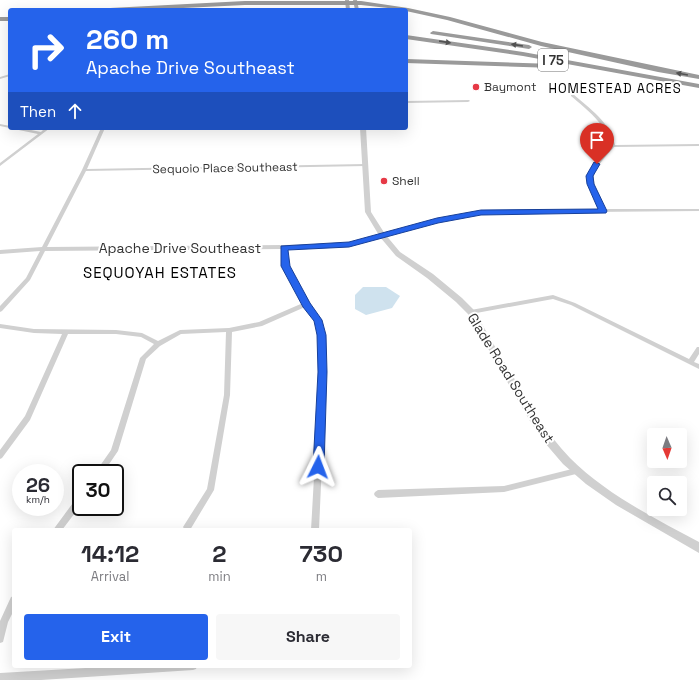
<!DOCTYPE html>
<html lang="en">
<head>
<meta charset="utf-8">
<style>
  :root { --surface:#fff; --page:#f7f7f7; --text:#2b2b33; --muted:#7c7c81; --accent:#2563eb }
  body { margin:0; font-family:"Space Grotesk",sans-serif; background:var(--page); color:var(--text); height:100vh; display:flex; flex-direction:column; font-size:15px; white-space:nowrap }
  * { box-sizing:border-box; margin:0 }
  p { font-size:13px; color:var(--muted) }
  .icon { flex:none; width:22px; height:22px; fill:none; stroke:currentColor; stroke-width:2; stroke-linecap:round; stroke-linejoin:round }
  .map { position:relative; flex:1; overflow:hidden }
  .details { position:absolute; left:12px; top:528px; width:400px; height:140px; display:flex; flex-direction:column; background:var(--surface); border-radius:4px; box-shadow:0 4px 16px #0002 }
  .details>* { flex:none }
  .guide { position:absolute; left:8px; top:8px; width:400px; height:122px; border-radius:4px; box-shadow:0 4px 16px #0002; background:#2563eb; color:#fff; overflow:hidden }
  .needle { width:26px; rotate:178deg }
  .fabs { position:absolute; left:647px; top:428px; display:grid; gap:8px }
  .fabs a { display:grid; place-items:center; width:40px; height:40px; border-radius:4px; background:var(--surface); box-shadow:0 4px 16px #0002; font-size:20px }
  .speed { position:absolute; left:12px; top:464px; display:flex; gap:8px; font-size:20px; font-weight:700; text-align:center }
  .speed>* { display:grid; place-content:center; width:52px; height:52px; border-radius:50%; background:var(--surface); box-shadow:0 4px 16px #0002; line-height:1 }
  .speed small { font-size:10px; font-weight:400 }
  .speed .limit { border:2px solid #111; border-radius:6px; background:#fff; color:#111 }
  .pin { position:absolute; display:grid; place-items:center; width:34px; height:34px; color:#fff; margin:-41px -17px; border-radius:50% 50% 50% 0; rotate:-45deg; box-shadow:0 0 4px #0007 }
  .pin .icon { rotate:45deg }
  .me { position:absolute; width:44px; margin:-22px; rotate:3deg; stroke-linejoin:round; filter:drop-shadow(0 0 3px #0008) }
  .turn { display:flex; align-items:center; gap:14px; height:84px; padding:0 12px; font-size:18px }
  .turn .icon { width:52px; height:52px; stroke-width:2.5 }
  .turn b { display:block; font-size:28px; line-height:34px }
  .then { display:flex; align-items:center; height:38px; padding:0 12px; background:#0003; gap:8px; font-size:15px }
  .eta { display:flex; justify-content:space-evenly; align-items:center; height:68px; text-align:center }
  .eta b { font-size:24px; font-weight:600; line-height:28px }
  .cta { display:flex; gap:8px; margin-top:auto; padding:8px 12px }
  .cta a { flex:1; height:46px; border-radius:4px; background:var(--accent); color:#fff; font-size:16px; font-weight:600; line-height:46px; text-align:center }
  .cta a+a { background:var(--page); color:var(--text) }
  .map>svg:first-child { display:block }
  .water { fill:#cfe2ee }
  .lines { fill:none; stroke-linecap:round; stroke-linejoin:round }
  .minor { fill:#d0d0d0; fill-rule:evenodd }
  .tertiary { fill:#d0d0d0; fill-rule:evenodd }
  .primary { fill:#ababab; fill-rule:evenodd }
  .motorway { fill:#9a9a9a; fill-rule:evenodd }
  .oneway { fill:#525252 }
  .route { fill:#2563eb; stroke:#184099 }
  .poi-dot { fill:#e63946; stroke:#fff; stroke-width:1.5 }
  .labels { text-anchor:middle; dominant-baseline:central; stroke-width:4; stroke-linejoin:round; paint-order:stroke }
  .far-poi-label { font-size:12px; fill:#333; stroke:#fff; text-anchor:start }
  .far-street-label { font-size:12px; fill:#333; stroke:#fff }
  .shield { fill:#fff; stroke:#707070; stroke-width:1 }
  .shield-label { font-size:13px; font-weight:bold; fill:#333 }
  .far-neighbourhood-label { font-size:13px; letter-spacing:1px; fill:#000; stroke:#fff }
  .street-label { font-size:14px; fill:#333; stroke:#fff }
  .neighbourhood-label { font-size:15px; letter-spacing:1px; fill:#000; stroke:#fff }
</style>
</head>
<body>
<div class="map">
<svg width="699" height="680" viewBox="0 0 699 680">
  <rect width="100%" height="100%" fill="#fff"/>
  <path class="water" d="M363,287h23l14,9 -8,12 -26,7 -11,-6v-14z"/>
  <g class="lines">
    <path class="minor" d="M10,74v2l-10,3v-2z
      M571,94h2c17,15 37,28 42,51l84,-1v2l-85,1c-25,28 -25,28 -9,62h94v2l-218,2 -44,9 -88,25 -62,2 1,17 20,37 13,17 4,15 1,37 -7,158h-8l9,-158 -1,-37 -4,-14 -10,-14 -43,19 -30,6 -2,63 -16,95 -24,40h-5l-2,-3 24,-38 17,-94 2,-63 -45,2 -21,12 -14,13 -28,92 -15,22h-8l16,-23 29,-92 14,-14 -13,-7 -25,-3h-48l-38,86 -28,38 -2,1v-9l25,-34 37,-82 -28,-1 -34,-5v-4l34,5 82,1 26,3 16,8 22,-11 49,-2 30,-6 44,-19 -21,-37v-17l-237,2 -15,29 -28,31 -2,1v-6l26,-28 14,-27 -40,3v-4l42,-3 40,-77 19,-42h4l-18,41 279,-5 2,1 -2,1 -280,5 -39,76 237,-2 65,-2 88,-24 44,-8 119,-2c-16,-35 -15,-35 11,-63 -5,-23 -24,-36 -40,-50z
      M469,100l1,1 -2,1 -62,1v-2z
      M0,124l10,2v2h1h-1l-10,-2z
      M12,128h9l20,4 4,-4h5l-50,38v-3l38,-29 -24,-5z
      M553,295l22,8 114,56 8,-12h2v7l-5,8 5,2v5l-128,-64 -18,-6 -82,15 -3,-2 3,-2z
      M576,468l3,1 1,2 -1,2 -3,1 -72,18 -126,6 -3,-2 -1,-2 1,-2 3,-2 126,-4z
      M81,495v10l-19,25h-9l25,-34z
      M14,596v14l-6,12 -5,20 -3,1v-22l11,-24z
      M120,666h77l-1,3 -3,1 -152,10h-41v-7z"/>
    <path class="tertiary" d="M360,128h6l5,84 14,22 15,18 33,22 29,24 12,12c13,23 26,46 40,68 16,28 33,56 56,80 36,36 84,60 129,84v11l-83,-48 -30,-21 -23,-20 -18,-21 -15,-22 -62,-107 -12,-12 -29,-24 -31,-22 -16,-19 -15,-25z"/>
    <path class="primary" d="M345,0h4l1,10h-4z
      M353,0h4l2,10h-4z"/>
    <path class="motorway" d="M245,1h116l47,7 42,9 92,25 157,33v4l-41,-7 -117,-26 -94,-26 -41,-9v-1l-45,-5h-116l-103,5h-35l3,-2z
      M0,17h10v4h-10z
      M433,31l96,14 3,2 -3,2 -98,-15 -1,-1z
      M406,35l117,17 176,32v4l-176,-32 -117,-17z
      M406,59l148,5 3,2 -3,2 -148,-5z"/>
  </g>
  <defs><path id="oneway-solid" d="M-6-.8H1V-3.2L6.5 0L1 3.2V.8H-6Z"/></defs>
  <g class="oneway">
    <use href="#oneway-solid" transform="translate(445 42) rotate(8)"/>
    <use href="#oneway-solid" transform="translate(517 45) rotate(-171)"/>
    <use href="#oneway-solid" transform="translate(682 74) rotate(-170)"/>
  </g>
  <path class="route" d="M594,162l6,2 -7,12 1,8 13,27 -1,2 -125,2 -43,8 -89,24 -61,3 2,16 20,37 12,17 4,15 1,37 -3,95 -2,3 -4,2 -4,-2 -1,-3 5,-95 -1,-37 -3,-14 -11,-14 -22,-41v-20l68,-4 88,-24 44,-8 117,-1 -11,-25 -1,-8z"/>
  <g class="poi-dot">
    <circle cx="476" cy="87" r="4"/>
    <circle cx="384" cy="181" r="4"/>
  </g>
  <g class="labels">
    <g class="far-poi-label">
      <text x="484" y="87">Baymont</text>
      <text x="392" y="181">Shell</text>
    </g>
    <g class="far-street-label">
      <text transform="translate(225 168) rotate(-1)">Sequoio Place Southeast</text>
    </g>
    <rect class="shield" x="538" y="49" width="30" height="22" rx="3"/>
    <g class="shield-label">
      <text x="553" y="60">I 75</text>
    </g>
    <g class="far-neighbourhood-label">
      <text x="615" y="88">HOMESTEAD ACRES</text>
    </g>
    <g class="street-label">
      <text x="180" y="248">Apache Drive Southeast</text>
      <text transform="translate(511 378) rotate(58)">Glade Road Southeast</text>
    </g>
    <g class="neighbourhood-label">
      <text x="160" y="272">SEQUOYAH ESTATES</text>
    </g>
  </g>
</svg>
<div class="fabs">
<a><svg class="needle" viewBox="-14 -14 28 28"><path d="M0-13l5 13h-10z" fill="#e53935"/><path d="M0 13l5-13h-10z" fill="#7c7c81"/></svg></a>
<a><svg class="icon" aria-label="search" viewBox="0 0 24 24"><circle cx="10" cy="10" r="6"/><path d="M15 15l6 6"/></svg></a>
</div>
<div class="speed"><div>26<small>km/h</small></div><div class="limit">30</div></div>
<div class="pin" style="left:597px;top:164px;background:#d93025"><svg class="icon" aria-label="arrive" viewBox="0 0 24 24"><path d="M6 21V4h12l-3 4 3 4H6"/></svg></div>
<svg class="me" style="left:318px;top:467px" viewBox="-20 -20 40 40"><path d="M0-17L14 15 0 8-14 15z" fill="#2563eb" stroke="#fff" stroke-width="4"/></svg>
<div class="guide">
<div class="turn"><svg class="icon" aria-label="right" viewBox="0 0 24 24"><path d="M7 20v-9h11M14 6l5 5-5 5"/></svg><div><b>260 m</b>Apache Drive Southeast</div></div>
<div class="then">Then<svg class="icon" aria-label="ahead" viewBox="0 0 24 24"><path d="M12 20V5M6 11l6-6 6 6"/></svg></div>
</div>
<section class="details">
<div class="eta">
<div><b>14:12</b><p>Arrival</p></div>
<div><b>2</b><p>min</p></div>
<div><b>730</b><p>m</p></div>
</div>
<div class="cta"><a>Exit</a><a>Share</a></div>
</section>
</div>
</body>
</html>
